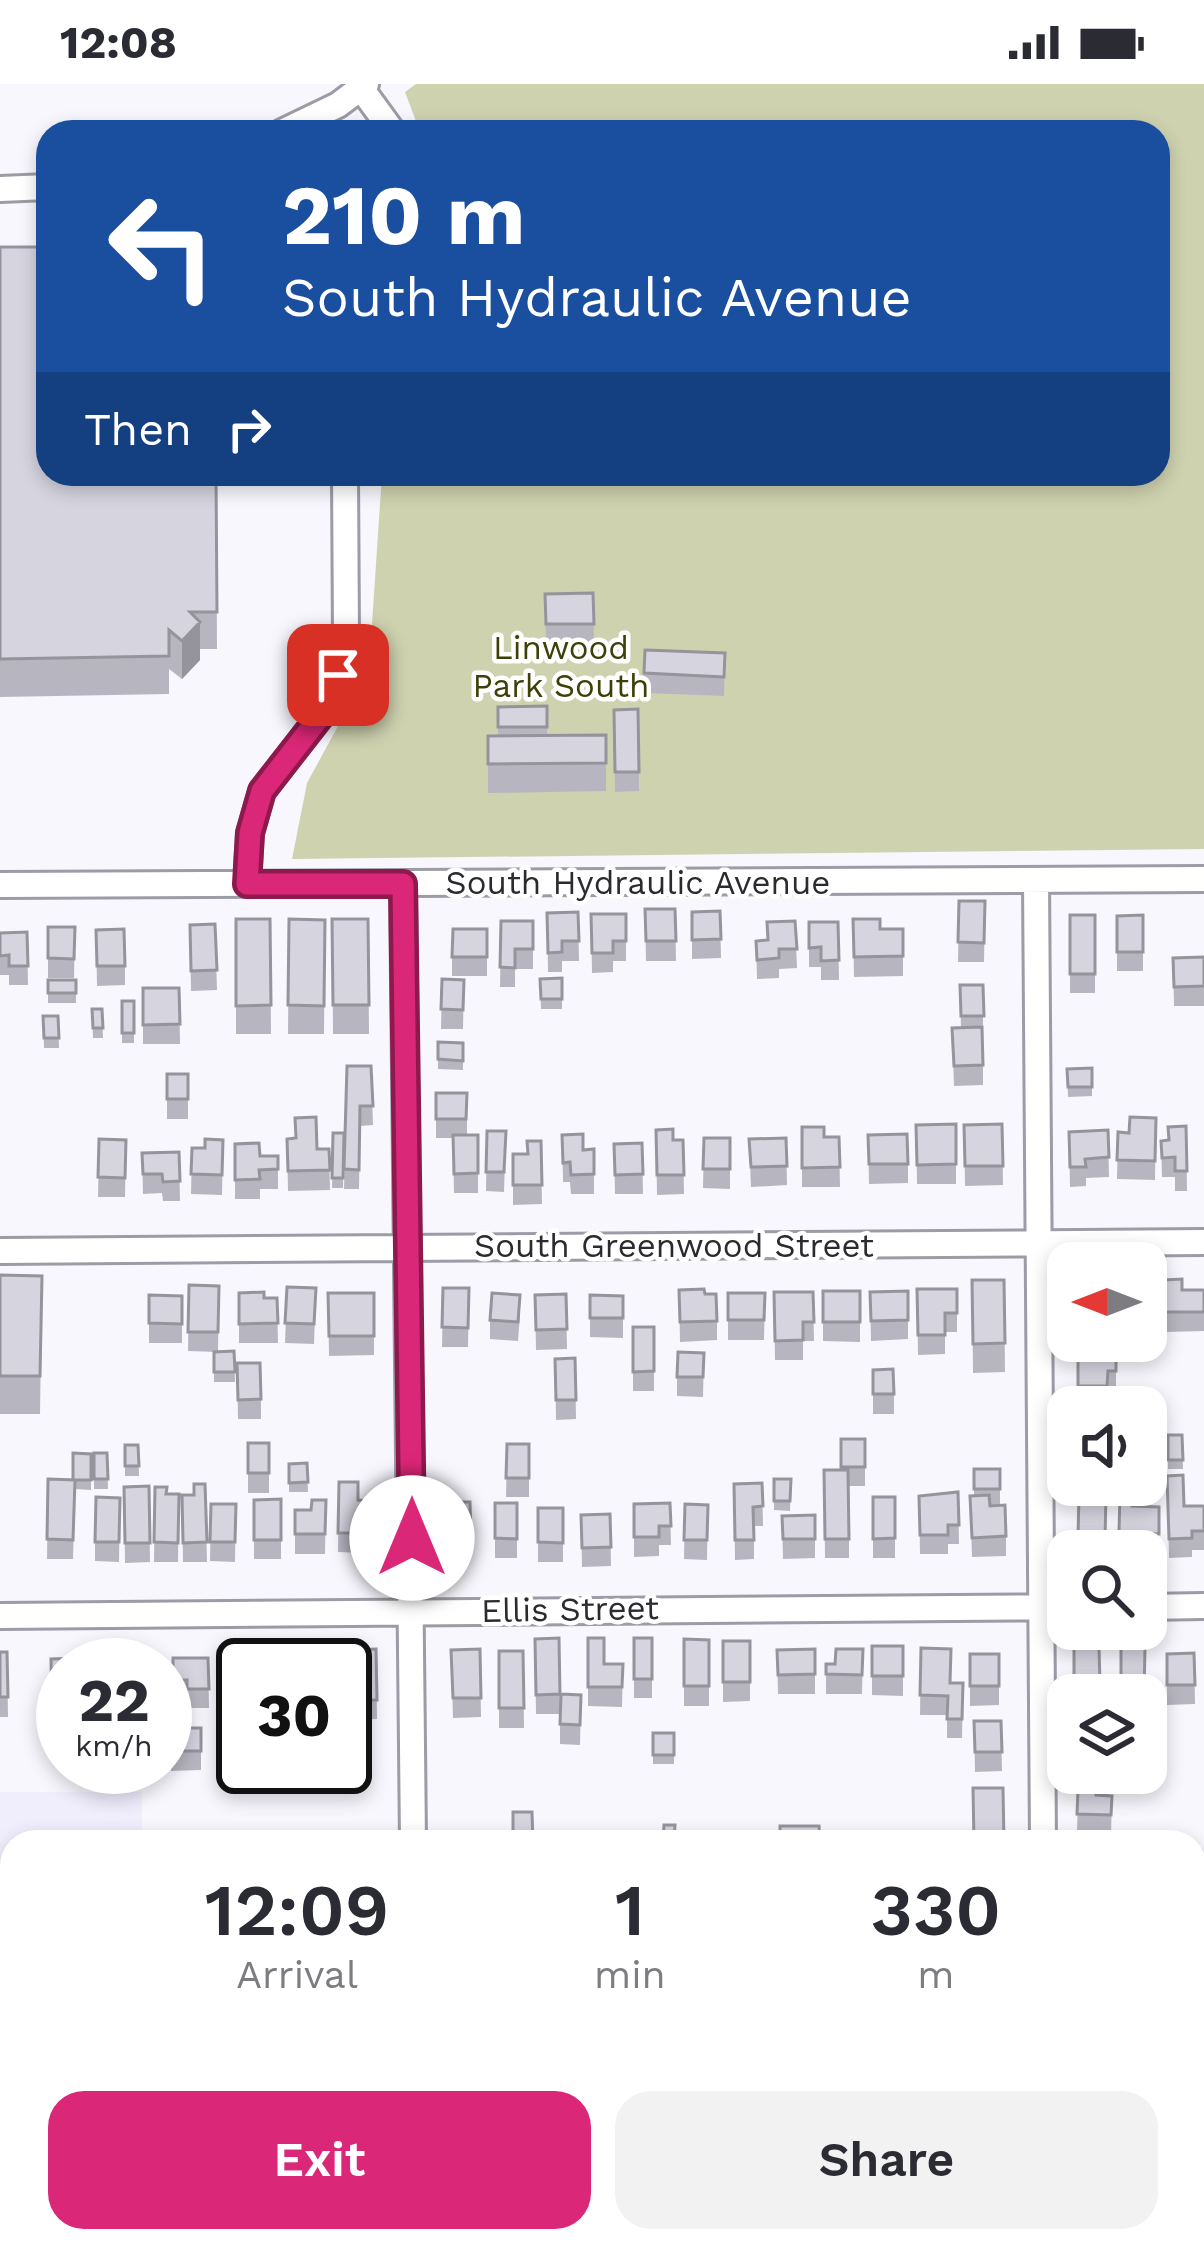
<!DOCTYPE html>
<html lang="en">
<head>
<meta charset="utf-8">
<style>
  :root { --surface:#fff; --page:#f2f2f3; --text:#2b2b33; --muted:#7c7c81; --accent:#db2777 }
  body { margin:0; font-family:"Work Sans",sans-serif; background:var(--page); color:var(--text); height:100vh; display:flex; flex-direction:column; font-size:45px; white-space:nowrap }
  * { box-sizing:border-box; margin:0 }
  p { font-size:39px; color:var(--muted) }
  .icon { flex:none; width:66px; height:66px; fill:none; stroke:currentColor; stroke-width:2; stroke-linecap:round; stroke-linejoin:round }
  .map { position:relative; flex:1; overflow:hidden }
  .drawer { position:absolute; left:0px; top:1746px; width:1206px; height:423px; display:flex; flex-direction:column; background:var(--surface); border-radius:36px 36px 0 0; box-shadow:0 6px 18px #0003 }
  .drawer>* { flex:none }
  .guide { position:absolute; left:36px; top:36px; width:1134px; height:366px; border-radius:36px; box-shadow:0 6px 18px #0003; background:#1a4fa0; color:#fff; overflow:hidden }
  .needle { width:78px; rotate:270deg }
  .fabs { position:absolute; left:1047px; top:1158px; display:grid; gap:24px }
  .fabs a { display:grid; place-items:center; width:120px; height:120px; border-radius:24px; background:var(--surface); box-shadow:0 6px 18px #0003; font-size:60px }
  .speed { position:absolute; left:36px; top:1554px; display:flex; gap:24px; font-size:60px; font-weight:700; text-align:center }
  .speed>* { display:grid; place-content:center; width:156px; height:156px; border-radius:50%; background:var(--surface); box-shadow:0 6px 18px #0003; line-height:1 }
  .speed small { font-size:30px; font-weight:400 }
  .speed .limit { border:6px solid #111; border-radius:18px; background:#fff; color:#111 }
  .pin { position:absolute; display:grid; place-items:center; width:102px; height:102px; color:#fff; margin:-51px; border-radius:24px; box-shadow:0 6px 18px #0006 }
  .me { position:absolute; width:132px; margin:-66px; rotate:0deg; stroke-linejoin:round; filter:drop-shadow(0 0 9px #0008) }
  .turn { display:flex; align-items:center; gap:42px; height:252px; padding:0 48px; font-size:54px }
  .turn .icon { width:156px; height:156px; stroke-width:2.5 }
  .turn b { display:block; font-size:84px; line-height:102px }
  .then { display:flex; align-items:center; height:114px; padding:0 48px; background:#0003; gap:24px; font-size:45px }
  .eta { display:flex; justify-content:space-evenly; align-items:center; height:204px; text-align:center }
  .eta b { font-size:72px; font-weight:600; line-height:84px }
  .button { display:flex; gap:24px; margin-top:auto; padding:24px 48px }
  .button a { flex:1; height:138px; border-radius:36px; background:var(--accent); color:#fff; font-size:48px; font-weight:600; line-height:138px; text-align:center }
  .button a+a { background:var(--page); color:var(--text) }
  .status { display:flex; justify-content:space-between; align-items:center; height:84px; padding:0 60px; background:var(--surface); direction:ltr }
  .status svg { height:33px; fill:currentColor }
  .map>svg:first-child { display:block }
  .built { fill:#f0eefd }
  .green { fill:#cfd2af }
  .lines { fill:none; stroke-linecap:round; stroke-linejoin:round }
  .minor-casing { stroke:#9c9ba6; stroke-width:30 }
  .major-casing { stroke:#b29198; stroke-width:39 }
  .minor { stroke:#fff; stroke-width:24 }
  .major { stroke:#fcdee3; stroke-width:33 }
  .rail-casing { stroke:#504f54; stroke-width:10 }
  .rail { stroke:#fff; stroke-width:6; stroke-dasharray:18; stroke-linecap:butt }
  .wall { fill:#b7b6c0 }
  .shaded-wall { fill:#95949c }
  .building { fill:#d5d4df; stroke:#95949c; stroke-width:3 }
  .route-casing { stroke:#8e194d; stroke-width:30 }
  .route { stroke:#db2777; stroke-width:21 }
  .labels { text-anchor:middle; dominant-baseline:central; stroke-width:9; stroke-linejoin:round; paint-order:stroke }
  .park-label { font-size:33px; fill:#3f4008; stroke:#fff }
  .street-label { font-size:33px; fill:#2b2a2f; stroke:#fff }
</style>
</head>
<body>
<div class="status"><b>12:08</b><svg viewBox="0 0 49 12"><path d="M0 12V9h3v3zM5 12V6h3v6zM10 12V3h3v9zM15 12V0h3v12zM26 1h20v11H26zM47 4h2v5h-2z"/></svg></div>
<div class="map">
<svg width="1204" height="2167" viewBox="0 0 1204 2167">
  <rect width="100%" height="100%" fill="#f8f7fe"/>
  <path class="built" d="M0,1708h142v50h-130v124h-12z"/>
  <path class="green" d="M416,0h788v765l-912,10 15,-76 62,-114 13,-195h776v-342h-738l-15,-40z"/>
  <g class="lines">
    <defs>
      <path id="minor" d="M361,4l32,44
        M282,48l56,-27 28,-21
        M0,105l48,-2
        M1036,796l7,962
        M247,800l3,-51 12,-42 60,-77 16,-39 8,-39 -1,-162
        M403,800l10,958
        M0,801l1204,-6
        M0,1167l1204,-9
        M1146,1523l58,-1
        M0,1532l1068,-9
        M1194,1883h10
        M0,1893h12
        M417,2157l1,10"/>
      <path id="major" d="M1194,1974l10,-4
        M1194,2015l10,-4
        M762,2167l22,-10
        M850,2167l22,-10"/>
    </defs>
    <use href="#minor" class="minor-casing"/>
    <use href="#major" class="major-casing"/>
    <use href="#minor" class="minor"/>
    <use href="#major" class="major"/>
    <defs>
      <path id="rail" d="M1194,2110l10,-4
        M1065,2167l23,-10"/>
    </defs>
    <use href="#rail" class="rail-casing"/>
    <use href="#rail" class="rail"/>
  </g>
  <path class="wall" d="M0,163l48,227h168l1,175h-17v11l-18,19 -13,-10v25l-169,3z
    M593,509l1,50 -48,1 -1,-50z
    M645,566l80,3 -1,43 -80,-3z
    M498,623l49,20v8h59v56l-118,2v-57h10z
    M638,625l1,82 -24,1 -1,-82z
    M959,817h26l-1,61h-26z
    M645,825h30l1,52h-30z
    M720,827l1,47 -29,1v-47z
    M578,828l1,49h-17v11h-14l-1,-59z
    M591,830h35v47h-13v11l-21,1z
    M1070,831h25v78h-25z
    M1143,831v56h-26v-55z
    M236,835h34l1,115h-35z
    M289,835l36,1 -1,114h-36z
    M332,835h36l1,115h-36z
    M853,835l27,10h23v47l-49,1z
    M501,837h32v48h-18v18h-15z
    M795,837l2,47 -18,1v9l-22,1 -1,-38h11v-19z
    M809,838h29l1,58h-18v-13h-12z
    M215,840l2,66 -26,1 -1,-66z
    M48,843h27l-1,51h-26z
    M487,845v47h-35v-19z
    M96,846l29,36v19l-28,1z
    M27,848l1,53h-19v-10h-9v-42z
    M1204,873v49h-30l-1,-48z
    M562,894v31h-21l-1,-30z
    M442,895l22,1 -1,49h-22z
    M48,896h28v23h-28z
    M960,901h23v100l-29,1 -2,-58h9z
    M143,904h36l1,56h-37z
    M122,917h12v42h-12z
    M92,925h10l1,29h-10z
    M43,932h15l1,32h-15z
    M438,958l25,1v27l-25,-1z
    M347,982h24l2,59 -13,1 -1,63h-15z
    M1092,984v28l-24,1 -1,-28z
    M167,990l21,25v20h-21z
    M436,1009h31v42h11v58h-24l-1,-55h-17z
    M1156,1034l-1,62 -38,-1 1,-47 11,1z
    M956,1040v60h-39l-1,-59z
    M1002,1040l1,61 -38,1 -1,-61z
    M1186,1042l1,65h-12v-14h-13l-1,-36 7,-1z
    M802,1043l22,10h15l1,50h-38z
    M656,1046l17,10h10l1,54 -27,1z
    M1108,1046l1,47 -23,1v8l-16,1 -1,-55z
    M487,1047h19l-2,61 -18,-1z
    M333,1049h11l-1,55h-11z
    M562,1051l21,15 11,-1v45h-23l-1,-12h-7z
    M868,1051l40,29v19l-39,1z
    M704,1054h26v51l-27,-1z
    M786,1054l1,47 -36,2 -2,-48z
    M99,1055l27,1 -1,57h-27z
    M287,1055l30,10h12l1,41 -42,1z
    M223,1056l-1,55 -31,-1 1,-46h13z
    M541,1057l1,63 -29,1v-51h15z
    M642,1059l1,51h-28l-1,-50z
    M235,1060l25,12h18v33h-18v10h-25z
    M179,1068l1,49h-17l-1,-8 -19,1 -1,-41z
    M0,1191l42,1 -2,138h-40z
    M972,1196h32l1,92 -32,1z
    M1164,1196l18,10h22v41l-39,1z
    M189,1201l30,1 -1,66 -30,-1z
    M287,1203l29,1 -2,56 -29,-1z
    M443,1204h26l-1,59h-26z
    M917,1205h40v43h-12v22l-27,1z
    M679,1206l26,4 12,27v19l-37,2z
    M823,1207h37v51l-37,-1z
    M908,1207v48l-37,2 -1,-49z
    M774,1208h39l1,49h-11v19h-28z
    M239,1209l25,5h13l1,45h-39z
    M328,1209h46v62l-45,1z
    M728,1209h37l-1,47h-36z
    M566,1210l1,55 -31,1 -1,-55z
    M590,1211l33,1v42l-33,-1z
    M182,1212v47h-33v-20z
    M520,1231l-2,26 -28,-2v-19z
    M633,1243h21v64h-21z
    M234,1267l1,31h-21v-30z
    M704,1269l-1,44 -26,-1v-19z
    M575,1274l1,61 -20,1 -1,-61z
    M1116,1275v31h-8l-1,16h-29v-20z
    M237,1279l24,36v20h-23z
    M873,1286l21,24v20h-21z
    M1146,1345l11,1 -1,41h-10z
    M1168,1351h14l1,34h-15z
    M841,1355h24v47h-16v72h-24l-1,-88h17z
    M248,1359h21v50h-21z
    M507,1360h22v53h-23z
    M125,1361h13l1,31h-14z
    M94,1369h13l1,36h-14z
    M91,1370v36l-16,-1 -2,70h-26l1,-80 25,1z
    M307,1379l1,29h-19v-28z
    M974,1385h26v36l6,31v20l-34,1 -2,-61h4z
    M1167,1392l17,30h20v44h-12v7l-23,1z
    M774,1395h17l-1,32 -16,-1z
    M339,1398l19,18 16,1v45h-13v7l-23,-1z
    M762,1399l1,43h-9v33l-19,1 -1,-76z
    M205,1400l2,78h-24l-1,-67h12z
    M149,1402l1,76 -25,1 -1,-76z
    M155,1403l11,7h13l-1,68h-24z
    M958,1408l1,52h-11v10h-28l-1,-58z
    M1079,1408l27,1 -1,58h-27z
    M1120,1409l12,13 27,1v46l-40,-2z
    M873,1413h22v61h-22z
    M120,1414l-1,64 -24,-1v-19z
    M281,1415v60h-27v-59z
    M326,1416l-1,54h-30v-44h16z
    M446,1418h24l1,56 -24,1z
    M495,1419h22v55h-22z
    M670,1419l1,42h-12v11l-25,1v-53z
    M211,1420h25l-1,58 -25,-1z
    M685,1420l23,1 -1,55 -23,-1z
    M538,1424h25v54h-25z
    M610,1430l1,52 -29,1 -1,-52z
    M815,1431v43l-32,1 -1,-43z
    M559,1554l1,71 21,-14 -1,50 -20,-1v-30h-24l-1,-75z
    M588,1554l16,26h19l-1,43 -34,-1z
    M634,1554h18v60h-18z
    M684,1555l25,1v66h-25z
    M723,1557h27v60l-27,1z
    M872,1562h31v50l-31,-1z
    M921,1564l30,35h12l-1,55h-15v-23h-27z
    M1074,1564h25l1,47h-26z
    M376,1565l1,70 -27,1 -2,-70z
    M480,1565l1,68 -28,1 -2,-68z
    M815,1565v45h-37l-1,-44z
    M863,1565l-1,45h-36v-30h9z
    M218,1567l25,14v51h-24z
    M499,1567h24l1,77h-25z
    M0,1568h7l1,65h-8z
    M1194,1569l1,51 -28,1v-51z
    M970,1570h29v51l-29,1z
    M173,1574h35l1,50h-22v-9h-14z
    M51,1575l12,6v85h-11z
    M974,1637h27l1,50 -27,1z
    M1146,1640h18v44h-18z
    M171,1644h30v42l-30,1z
    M653,1649h21v31h-21z
    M1078,1706l18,5 16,1 -1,39 -34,-1z
    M1194,1782h10v46h-10z"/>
  <path class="shaded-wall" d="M200,538v38l-18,19v-38z"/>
  <path class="building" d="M0,163h48v227h168l1,138h-27l10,10 -18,19 -13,-11v26l-169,3z
    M593,509l1,31h-48l-1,-30z
    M645,566l80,3 -1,24 -80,-4z
    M547,622v21h-49v-20z
    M638,625l1,63h-24l-1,-62z
    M606,651v28l-118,1v-28z
    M959,817h26l-1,42 -26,-1z
    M645,825h30l1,32h-30z
    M720,827l1,28 -29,1v-28z
    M578,828l1,29h-17v11l-14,1 -1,-40z
    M591,830h35v27h-13v12h-21z
    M1070,831h25v59h-25z
    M1143,831v37h-26v-36z
    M236,835h34l1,86 -35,1z
    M289,835l36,1 -1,86 -36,-1z
    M332,835h36l1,86h-36z
    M853,835h27v10h23v27l-49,1z
    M501,837h32v28h-18v19l-15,-1z
    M795,837l2,28h-18v9l-22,2 -1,-19 12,-1 -1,-18z
    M809,838h29l1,38 -18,1v-14l-12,1z
    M215,840l2,46 -26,1 -1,-46z
    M48,843h27l-1,32 -26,-1z
    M124,845l1,37h-28l-1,-36z
    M453,845h34v28h-35z
    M27,848l1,34h-19v-11l-9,1v-23z
    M1204,873v29l-30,1 -1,-29z
    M562,894v21h-21l-1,-20z
    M442,895l22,1 -1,30 -22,-1z
    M48,896h28v13h-28z
    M960,901h23l1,31h-23z
    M143,904h36l1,36 -37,1z
    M122,917h12v32h-12z
    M92,925h10l1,19h-10z
    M43,932h15l1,22h-15z
    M982,943l1,38 -29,1 -2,-38z
    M438,958l25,1v18l-25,-2z
    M347,982h24l2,40h-13l-1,64 -15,-1z
    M1092,984v19h-24l-1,-18z
    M167,990h21v25h-21z
    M436,1009h31l-1,26h-30z
    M316,1033l1,32h12l1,21 -42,1 -1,-32 9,-1 -1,-20z
    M1130,1033l26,1 -1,43 -38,-1 1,-28 11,1z
    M956,1040v40l-39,1 -1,-40z
    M1002,1040l1,42h-38l-1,-41z
    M1186,1042l1,45h-12v-14l-13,1 -1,-17 8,-1 -1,-13z
    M802,1043h22v10h15l1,30 -38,1z
    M673,1045v11h10l1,35h-27l-1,-45z
    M1108,1046l1,27 -24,2 1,8h-16l-1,-35z
    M487,1047h19l-2,41h-18z
    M333,1049h11l-1,45h-11z
    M583,1050v16l11,-1v25l-23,1 -1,-13 -7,1 -1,-28z
    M907,1050l1,30h-39l-1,-29z
    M453,1051h25v38l-24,1z
    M704,1054h26v31h-27z
    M786,1054l1,28 -36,1 -2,-28z
    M99,1055l27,1 -1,38 -27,-1z
    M205,1055l18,1 -1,35 -31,-1 1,-26h13z
    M527,1057h14l1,44h-29v-31h15z
    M259,1059l1,13h18v13l-19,1 1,9 -25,1v-36z
    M642,1059l1,31 -28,1 -1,-31z
    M179,1068l1,29 -17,1 -1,-8h-19l-1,-21z
    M0,1191l42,1 -2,100h-40z
    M1182,1195v11h22v22h-39l-1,-32z
    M972,1196h32l1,63 -32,1z
    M189,1201l30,1 -1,46h-30z
    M287,1203l29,1 -2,36 -29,-1z
    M443,1204h26l-1,40 -26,-1z
    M704,1205l1,5h11l1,27 -37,1 -1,-32z
    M917,1205h40v24h-12v22h-27z
    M823,1207h37v31h-37z
    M908,1207v29l-37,1 -1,-29z
    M264,1208v6h13l1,25 -39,1v-31z
    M774,1208h39l1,30h-11v18l-28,1z
    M328,1209h46v43h-45z
    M492,1209l28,2 -2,27 -28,-2z
    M728,1209h37l-1,27h-36z
    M566,1210l1,35 -31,1 -1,-35z
    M149,1211l33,1v28l-33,-1z
    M590,1211l33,1v22h-33z
    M633,1243h21v44l-21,1z
    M234,1267l1,21h-21v-20z
    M678,1268l26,1 -1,24h-26z
    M575,1274l1,42h-20l-1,-41z
    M1078,1275h38v12h-8l-1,15h-29z
    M237,1279h23l1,36 -23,1z
    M893,1285l1,25h-21v-24z
    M1146,1345l11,1 -1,22h-10z
    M1168,1351h14l1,25h-15z
    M841,1355h24v28h-24z
    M248,1359h21v30h-21z
    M507,1360h22v34h-23z
    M125,1361h13l1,21h-14z
    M73,1369l18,1v26h-18z
    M94,1369h13l1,26h-14z
    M307,1379l1,19 -19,1v-19z
    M974,1385h26v20h-26z
    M824,1386h24l1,69h-24z
    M1183,1391l1,31h20v25h-12v7l-23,1 -2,-63z
    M48,1395l27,1 -2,60 -26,-1z
    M774,1395h17l-1,22h-16z
    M339,1398h19v18l16,1v26l-13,-1v7h-23z
    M762,1399l1,23 -10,1 1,33h-19l-1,-56z
    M194,1400h11l2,58 -24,1 -1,-48h12z
    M149,1402l1,57h-25l-1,-56z
    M155,1403h12l-1,7h13l-1,49 -24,-1z
    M958,1408l1,33h-11v10h-28l-1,-39z
    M1079,1408l27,1 -1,47 -27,-1z
    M1120,1409l12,1v12l27,1v27l-40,-2z
    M989,1411l1,11 15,-1 1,31 -34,2 -2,-42z
    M96,1413l24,1 -1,44h-24z
    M873,1413h22v41l-22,1z
    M281,1415v41h-27v-40z
    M312,1416h14l-1,34h-30v-24h16z
    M446,1418h24l1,37h-24z
    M495,1419h22v36l-22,-1z
    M670,1419l1,23h-12v11h-25v-33z
    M211,1420h25l-1,38h-25z
    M685,1420l23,1 -1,35h-23z
    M538,1424h25v35l-25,-1z
    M610,1430l1,33 -29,1 -1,-33z
    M815,1431v24h-32l-1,-23z
    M559,1554l1,56 -24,1 -1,-56z
    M588,1554h16v26h19l-1,23h-34z
    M634,1554h18v41h-18z
    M684,1555l25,1v46h-25z
    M723,1557h27v41h-27z
    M872,1562h31v30h-31z
    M921,1564l30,1 -1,34h13l-1,36h-15l1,-23 -28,-1z
    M1074,1564h25l1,37h-26z
    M1121,1564h24l-1,47h-23z
    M376,1565l1,51h-27l-2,-50z
    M480,1565l1,49h-28l-2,-48z
    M815,1565v25l-37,1 -1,-25z
    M836,1565h27l-1,26 -36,-1v-10h9z
    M244,1566l-1,46h-24l-1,-45z
    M499,1567h24l1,57h-25z
    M0,1568h7l1,45h-8z
    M1194,1569l1,32h-28v-31z
    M135,1570v10l25,1h-60v-10z
    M970,1570h29v32h-29z
    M286,1571l1,10h-25v-9z
    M339,1573v8h-27v-7z
    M83,1574v7h-20v56h-11l-1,-62z
    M173,1574h35l1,31h-22v-9h-14z
    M561,1610l20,1 -1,30 -20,-1z
    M974,1637h27l1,31h-27z
    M1146,1640h18v25l-18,-1z
    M171,1644h30v23h-30z
    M653,1649h21v22h-21z
    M973,1704h30l1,54h-30z
    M1078,1706l18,1v4l16,1 -1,19 -34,-1z
    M513,1728h19l1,30h-20z
    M664,1741h11l-1,17h-11z
    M780,1742h39l1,16h-40z
    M366,1751h21v7h-21z
    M1194,1782h10v26h-10z
    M6,2141h6v16h36v10h-42z
    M56,2157h26v10h-26z
    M103,2157h35l-1,10h-34z
    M151,2157h39v10h-39z
    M198,2157h27v10h-27z
    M246,2157h32v10h-32z
    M291,2157h27v10h-27z
    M342,2157h31v10h-31z
    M451,2157h49v10h-48z"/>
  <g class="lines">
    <defs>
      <path id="route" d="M338,591l-16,39 -60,77 -12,42 -3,51h156l9,654"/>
    </defs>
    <use href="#route" class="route-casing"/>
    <use href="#route" class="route"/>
  </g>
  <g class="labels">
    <g class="park-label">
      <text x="561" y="563">Linwood<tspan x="561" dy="38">Park South</tspan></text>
    </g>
    <g class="street-label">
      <text x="638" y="798">South Hydraulic Avenue</text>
      <text x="674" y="1161">South Greenwood Street</text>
      <text transform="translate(570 1525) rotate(-1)">Ellis Street</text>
    </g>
  </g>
</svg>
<div class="fabs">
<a><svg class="needle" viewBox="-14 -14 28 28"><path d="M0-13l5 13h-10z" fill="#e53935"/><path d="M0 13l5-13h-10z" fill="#7c7c81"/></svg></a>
<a><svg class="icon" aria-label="sound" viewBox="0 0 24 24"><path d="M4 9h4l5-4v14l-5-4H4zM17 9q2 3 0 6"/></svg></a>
<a><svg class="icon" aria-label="search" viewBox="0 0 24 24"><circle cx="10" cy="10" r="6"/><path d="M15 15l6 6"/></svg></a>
<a><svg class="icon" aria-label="layers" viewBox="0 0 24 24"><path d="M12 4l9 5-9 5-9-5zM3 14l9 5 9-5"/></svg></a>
</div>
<div class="speed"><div>22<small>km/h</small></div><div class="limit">30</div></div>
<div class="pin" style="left:338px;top:591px;background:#d93025"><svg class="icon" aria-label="arrive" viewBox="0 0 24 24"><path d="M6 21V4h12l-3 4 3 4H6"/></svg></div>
<svg class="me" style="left:412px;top:1454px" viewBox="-20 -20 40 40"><circle r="19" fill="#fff"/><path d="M0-13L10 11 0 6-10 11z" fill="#db2777"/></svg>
<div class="guide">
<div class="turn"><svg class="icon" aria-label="left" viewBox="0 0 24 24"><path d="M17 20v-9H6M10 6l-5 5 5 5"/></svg><div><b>210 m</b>South Hydraulic Avenue</div></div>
<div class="then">Then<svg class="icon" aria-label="right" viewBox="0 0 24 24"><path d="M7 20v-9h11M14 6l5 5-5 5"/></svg></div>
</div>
<section class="drawer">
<div class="eta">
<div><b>12:09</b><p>Arrival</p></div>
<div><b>1</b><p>min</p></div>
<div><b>330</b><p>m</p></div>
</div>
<div class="button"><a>Exit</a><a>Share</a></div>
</section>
</div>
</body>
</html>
